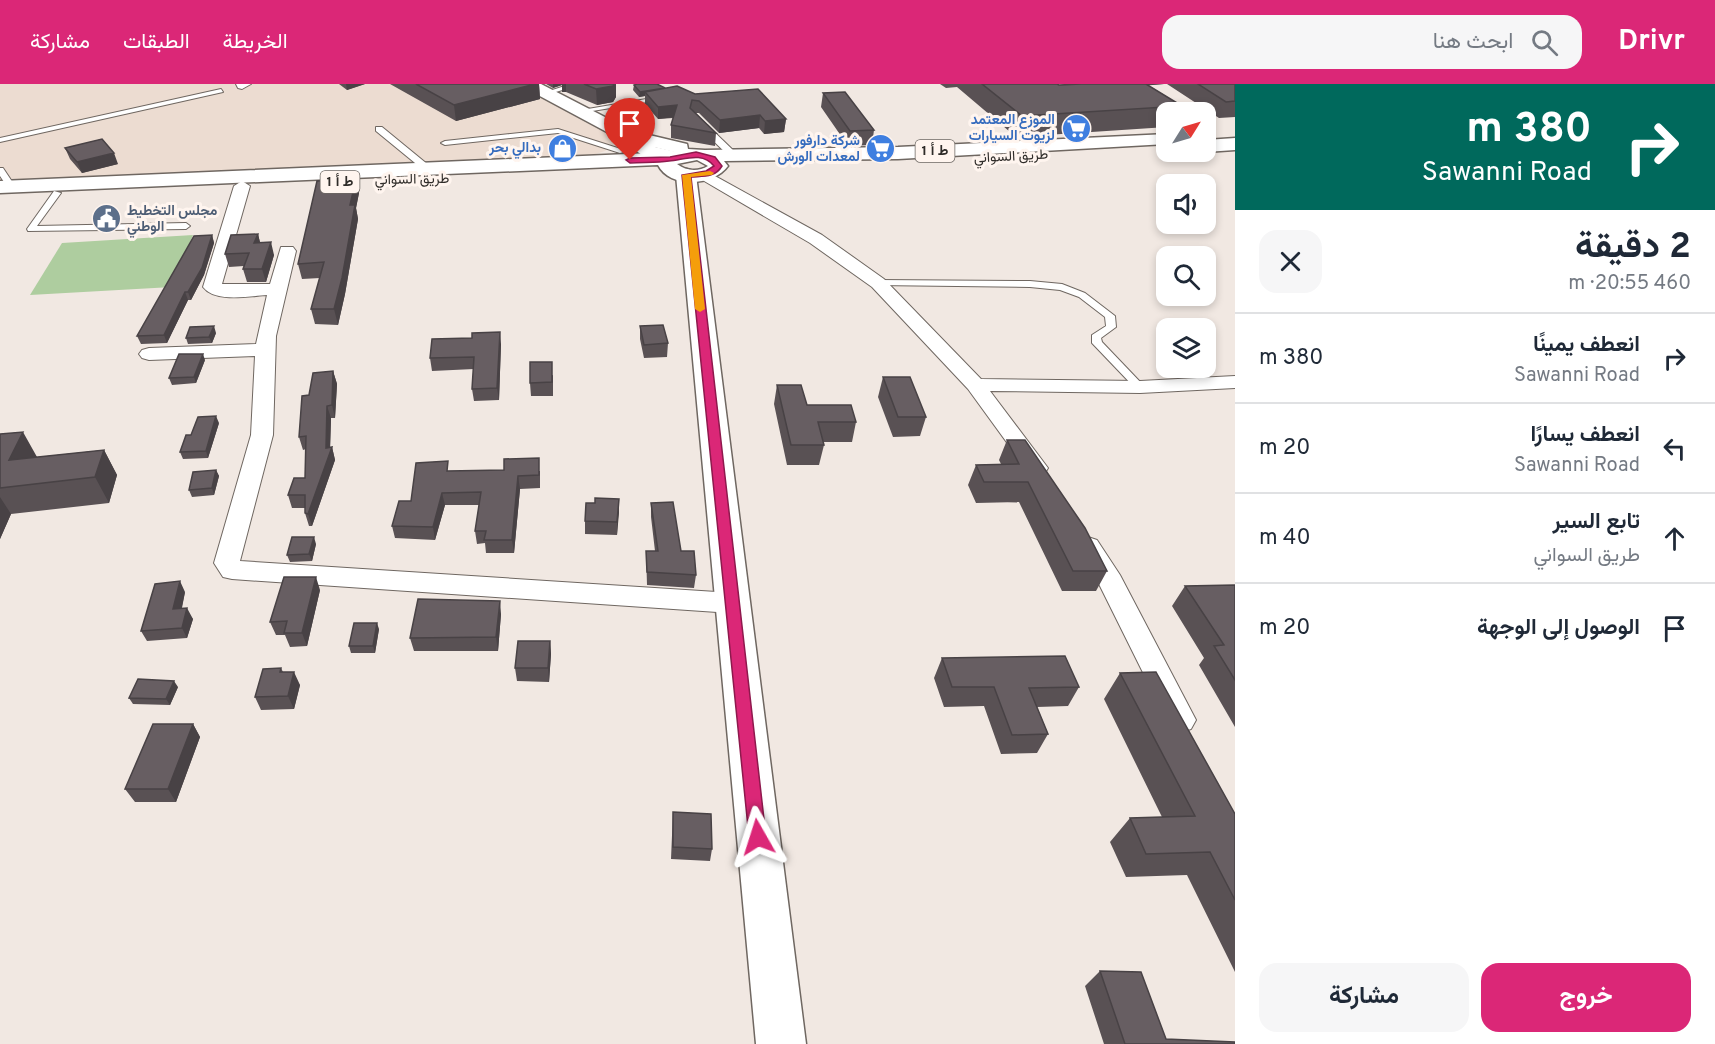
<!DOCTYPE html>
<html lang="ar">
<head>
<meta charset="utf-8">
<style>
  :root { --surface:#fff; --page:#f6f6f7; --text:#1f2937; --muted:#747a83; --line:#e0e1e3; --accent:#db2777 }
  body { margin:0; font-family:Overpass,Vazirmatn,sans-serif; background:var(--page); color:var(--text); direction:rtl; height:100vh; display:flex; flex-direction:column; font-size:22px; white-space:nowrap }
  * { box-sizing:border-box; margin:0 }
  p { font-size:20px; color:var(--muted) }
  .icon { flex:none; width:33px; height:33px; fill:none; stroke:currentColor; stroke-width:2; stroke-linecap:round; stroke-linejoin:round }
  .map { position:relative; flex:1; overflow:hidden; direction:ltr }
  .side { display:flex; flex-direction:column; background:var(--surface); width:480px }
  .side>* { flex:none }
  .banner { background:#00695c; color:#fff; overflow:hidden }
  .needle { width:39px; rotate:53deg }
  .tools { position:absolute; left:1156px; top:18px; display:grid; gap:12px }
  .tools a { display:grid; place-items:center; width:60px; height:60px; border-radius:12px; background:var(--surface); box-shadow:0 3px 9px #0003; font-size:30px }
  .pin { position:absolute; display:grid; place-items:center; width:51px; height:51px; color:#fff; margin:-62px -26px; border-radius:50% 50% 50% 0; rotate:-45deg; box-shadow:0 0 6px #0007 }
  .pin .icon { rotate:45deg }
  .me { position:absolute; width:66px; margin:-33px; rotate:354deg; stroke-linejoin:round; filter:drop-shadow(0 0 4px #0008) }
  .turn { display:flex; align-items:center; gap:21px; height:126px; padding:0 24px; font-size:27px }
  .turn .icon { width:78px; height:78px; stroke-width:2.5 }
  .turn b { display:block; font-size:42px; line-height:51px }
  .round { display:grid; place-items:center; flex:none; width:63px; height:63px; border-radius:18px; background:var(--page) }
  .summary { display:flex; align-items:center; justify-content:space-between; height:102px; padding:0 24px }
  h1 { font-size:36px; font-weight:700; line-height:45px }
  .button { display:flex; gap:12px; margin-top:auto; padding:12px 24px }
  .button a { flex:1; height:69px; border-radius:18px; background:var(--accent); color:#fff; font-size:24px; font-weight:700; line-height:69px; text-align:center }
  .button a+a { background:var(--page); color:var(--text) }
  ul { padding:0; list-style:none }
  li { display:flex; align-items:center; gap:18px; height:90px; padding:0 24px; border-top:2px solid var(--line) }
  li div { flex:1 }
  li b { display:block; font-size:22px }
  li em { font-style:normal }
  header { display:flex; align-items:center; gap:36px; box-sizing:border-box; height:84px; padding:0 30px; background:var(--accent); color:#fff }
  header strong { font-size:28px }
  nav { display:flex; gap:33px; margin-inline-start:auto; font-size:21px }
  .search { width:420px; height:54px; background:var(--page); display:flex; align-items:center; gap:15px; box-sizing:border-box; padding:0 21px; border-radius:18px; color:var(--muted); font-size:22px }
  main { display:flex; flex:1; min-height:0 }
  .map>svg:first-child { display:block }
  .built { fill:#ecdcd1 }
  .green { fill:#aecd9f }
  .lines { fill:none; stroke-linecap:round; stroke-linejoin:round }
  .lane-casing { stroke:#6f6761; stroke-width:2 }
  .street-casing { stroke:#6f6761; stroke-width:2 }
  .secondary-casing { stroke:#6f6761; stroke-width:3 }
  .highway-casing { stroke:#6f6761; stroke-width:3 }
  .lane { fill:#fff; fill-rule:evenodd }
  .street { fill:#fff; fill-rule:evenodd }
  .secondary { fill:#fff; fill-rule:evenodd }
  .highway { fill:#fff; fill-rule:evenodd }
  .wall { fill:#595154 }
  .shaded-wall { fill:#484245 }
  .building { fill:#675e62; stroke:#484245; stroke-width:1.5 }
  .route { fill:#db2777; stroke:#8e194d; stroke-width:1.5 }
  .slow { fill:#f59e0b }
  .labels { text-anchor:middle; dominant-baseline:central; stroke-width:6; stroke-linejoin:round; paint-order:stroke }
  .far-shop-label { font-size:14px; font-weight:bold; fill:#366cbe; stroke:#fff5ef; text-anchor:end }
  .shield { fill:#fff5ef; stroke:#6d6864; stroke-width:1.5 }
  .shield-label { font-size:14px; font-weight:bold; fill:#2f2c29 }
  .far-street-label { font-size:14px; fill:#2f2c29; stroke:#fff5ef }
  .far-service-label { font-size:14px; font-weight:bold; fill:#4e5e75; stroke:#fff5ef; text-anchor:start }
</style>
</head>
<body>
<header>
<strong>Drivr</strong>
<div class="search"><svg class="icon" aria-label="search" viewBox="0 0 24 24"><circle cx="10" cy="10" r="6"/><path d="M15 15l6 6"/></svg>ابحث هنا</div>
<nav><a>الخريطة</a><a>الطبقات</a><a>مشاركة</a></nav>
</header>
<main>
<section class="side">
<div class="banner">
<div class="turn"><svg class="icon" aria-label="right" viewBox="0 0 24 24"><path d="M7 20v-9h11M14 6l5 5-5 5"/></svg><div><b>380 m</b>Sawanni Road</div></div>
</div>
<div class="summary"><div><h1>2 دقيقة</h1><p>460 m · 20:55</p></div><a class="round"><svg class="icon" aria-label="close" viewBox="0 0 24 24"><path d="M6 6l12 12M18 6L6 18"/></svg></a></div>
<ul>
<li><svg class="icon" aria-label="right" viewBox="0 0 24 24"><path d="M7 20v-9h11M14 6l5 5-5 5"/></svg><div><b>انعطف يمينًا</b><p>Sawanni Road</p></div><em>380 m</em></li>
<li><svg class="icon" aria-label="left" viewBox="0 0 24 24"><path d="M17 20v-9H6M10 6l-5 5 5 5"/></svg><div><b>انعطف يسارًا</b><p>Sawanni Road</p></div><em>20 m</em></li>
<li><svg class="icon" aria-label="ahead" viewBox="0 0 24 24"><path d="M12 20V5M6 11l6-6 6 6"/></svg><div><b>تابع السير</b><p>طريق السواني</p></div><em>40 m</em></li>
<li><svg class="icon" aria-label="arrive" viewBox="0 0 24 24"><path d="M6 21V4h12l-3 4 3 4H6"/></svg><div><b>الوصول إلى الوجهة</b></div><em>20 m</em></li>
</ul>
<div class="button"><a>خروج</a><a>مشاركة</a></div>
</section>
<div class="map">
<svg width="1235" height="960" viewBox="0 0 1235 960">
  <rect width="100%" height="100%" fill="#f1e8e2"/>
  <path class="built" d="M0,0h516l98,51 1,8 -10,8 -16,5 -589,26z"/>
  <path class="green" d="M193,151l-21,52 -142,8 32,-52z"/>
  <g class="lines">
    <defs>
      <path id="lane" d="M571,0h11l-36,11 -3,-2z
        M221,5l2,3 -223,50v-4z
        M664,12l2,3 -86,14 -4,-2z
        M701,41h6l29,28v4h-6l-29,-28z
        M376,43h6l50,41v4h-6l-50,-41z
        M558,45l69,22 -7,2 -62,-20 -113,12 -4,-2 4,-2z
        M0,84h3l12,18 -1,2h-6l-8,-12z
        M54,107l7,2 -24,33 149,-3 4,3 -4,3 -158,2 -1,-2z
        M878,196l152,1 32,3 23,9 30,23 1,11 -15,11 1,4 43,45 -5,3 -4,-1 -44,-46v-8l14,-9 -1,-9 -26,-20 -19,-7 -30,-3 -155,-2v-4z"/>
      <path id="street" d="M236,0h15l-9,5 -4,-1z
        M704,86l118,65 62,44 97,100 159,2 95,-5v12l-95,5 -150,-2 58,77 -3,5 -8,2 -8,-2 -61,-84 -96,-102 -62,-44 -111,-65 -3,-3 3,-3z
        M242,97l8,5 -28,98h48l11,-37h12l3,4 -20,85 -3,99 -33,126 492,32 9,3 4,7 -4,7 -9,3 -500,-34 -9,-2 -9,-14 37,-128 4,-79 -106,4 -7,-2 -3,-4 3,-4 7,-2 107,-4 11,-49c-18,1 -52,8 -64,-8l31,-101z
        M1088,453l9,3 23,35 76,145 -5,9 -10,3 -10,-3 -75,-151 -21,-32 4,-6z"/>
      <path id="secondary" d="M521,0h20l89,46 25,17 26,6 2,4 -2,4 -7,2 -32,-8 -24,-17 -95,-51z
        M686,85l7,2 3,4 110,869h-50l-80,-869 3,-4z"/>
      <path id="highway" d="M624,45l63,15 1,5 17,1 193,-3 269,-13v10l-269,15 -174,2 4,5c-14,20 -58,23 -70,-1l-658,28v-12l674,-29 -56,-14 -3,-4 3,-4zM697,76l11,6c-10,6 -22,5 -31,-2z
        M1235,54v12l-29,2v-12z"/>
    </defs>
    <use href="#lane" class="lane-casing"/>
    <use href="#street" class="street-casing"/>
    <use href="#secondary" class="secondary-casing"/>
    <use href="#highway" class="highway-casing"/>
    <use href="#lane" class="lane"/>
    <use href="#street" class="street"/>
    <use href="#secondary" class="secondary"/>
    <use href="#highway" class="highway"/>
  </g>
  <path class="wall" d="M339,0h26l-18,6z
    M390,0h149l1,15 -84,22z
    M546,0h70v13l-3,5 -16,3 -31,-13h-4v-7l-9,3z
    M940,0h117l2,1 22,-1h83l-16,1 34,21 -2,6h-13v15l-151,10 -59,-50 -11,1z
    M1167,0h68v33l-16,1z
    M634,1l31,3 30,6 91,25 -2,13 -20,2 -5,-6 -40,5 -20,-20h-3l20,20 -1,13 -44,-8v-13l2,-7 -15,1 -13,-15v-8l-6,1 -6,-7z
    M823,9l51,37 -2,15 -24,1 -27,-39z
    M65,64l53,16 -36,9 -12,-14z
    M356,95l3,14 -3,15 2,11 -13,75 -7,31 -23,-1 -4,-15 9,-31 -18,1 -4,-15z
    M258,150l2,9 14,12 -8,27h-19l-4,-13 1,-3 -15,1 -4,-13z
    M212,151l2,8 -10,32 -13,25h-3l-21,43 -26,1 -4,-8z
    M640,242l28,17 -1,14 -23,1 -4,-19z
    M216,249l-4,10 -24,1 -2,-6z
    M501,260l-2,56 -25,1 -2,-12 2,-20 -42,2 -2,-13z
    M205,276l-9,23 -24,2 -3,-7z
    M333,287l4,13 -2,34h-4l-1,29h2l3,13 -23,66h-3l-4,-13v-5h-13l-4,-13 17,-17 1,-29 -3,1 -4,-13 10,-42z
    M553,291v21h-22l-1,-13z
    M883,293l43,40 -6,19 -27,1 -15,-40z
    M777,301l30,20 49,17 -4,20h-29l1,3 -5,20h-32l-13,-61z
    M219,339l-11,35 -25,1 -3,-7z
    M0,350l37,23 67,-7 13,25 -8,28 -98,11 -11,25z
    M1007,356l100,131 -11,20h-34l-43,-89 -43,1 -8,-18 8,-20 25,-1 -2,-4z
    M216,386l3,6 -5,19 -22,2 -3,-7z
    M449,387h91v17l-20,1 -6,64h-28l-1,-10 -8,1 -2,-13 4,-26h-34l-10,35 -40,-2 -3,-12 19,-25z
    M619,415l-2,36 -32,-1v-13l10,-18z
    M651,419l45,72 -2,13 -47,-3 -1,-34h9l-4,-34z
    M316,460l-4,17 -22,1 -3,-7z
    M1235,501v142l-36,-62 5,-7 -32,-52 13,-20z
    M320,506l-13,56 -17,1 -5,-12h-9l-6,-13z
    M185,508l-3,16 11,11 -6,19 -40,3 -6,-10z
    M501,530l-3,37h-84l-4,-13z
    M379,545l-4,24h-24l-2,-7z
    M550,557l1,13 -2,28 -32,-1 -2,-13z
    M942,574l137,29 -11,19 -31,1 11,27 -11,19 -36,1 -17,-48 -40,1 -10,-29z
    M281,584l2,4 17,13 -6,24 -33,1 -6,-13z
    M1120,589l115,141v158l-48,-97 -61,2 -16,-35 20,-24 32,-1 -58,-118z
    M178,603l-8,18 -37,-1 -4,-6z
    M193,640l7,13 -24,65h-41l-10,-13z
    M673,728l39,37 -2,12 -39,-2z
    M1100,887l66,68 69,5h-131l-19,-58z"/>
  <path class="shaded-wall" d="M346,0h19l-18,6z
    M535,0h4l1,15 -84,22 -2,-16z
    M553,0h13v8h-4v-7l-9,3z
    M616,0v13l-3,5 -16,3 -1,-16z
    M1098,0h66l-68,6z
    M665,4l-20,4v4l-6,1 1,-5z
    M677,21l-1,12 -18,2v-12z
    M760,31l-1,13 -40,5 1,-13z
    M786,35l-2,13 -20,2 1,-13z
    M114,69l4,11 -36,9 -5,-11z
    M356,95l3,14 -3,15 2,11 -13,75 -7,31 -4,-16 16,-104z
    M258,150l3,12 -7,-3z
    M212,151l2,8 -10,32 -13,25 -3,-8z
    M271,158l3,13 -8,27 -4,-13z
    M185,208l3,8 -21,43 -3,-8z
    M214,242l2,7 -4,10 -3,-6z
    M500,248l1,12 -2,56 -2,-12z
    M203,270l2,6 -9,23 -2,-6z
    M333,287l4,13 -2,34 -3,-13z
    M327,322l4,12 -1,34 2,-5 3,13 -23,66 -4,-12 18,-66z
    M216,332l3,7 -11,35 -2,-7z
    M23,348l14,25 -28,3z
    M104,366l13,25 -8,28 -14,-26z
    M216,386l3,6 -5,19 -2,-7z
    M518,392l2,13 -6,64 -2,-13z
    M442,409l3,12 -10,35 -2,-13z
    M0,413l11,17 -11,25z
    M619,415v14l-2,22v-13z
    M314,453l2,7 -4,17 -3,-7z
    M316,493l4,13 -13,56 -5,-13z
    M180,497l5,11 -6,28 -6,-11z
    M500,517l1,13 -3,37 -2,-14z
    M187,524l6,11 -6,19 -5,-10z
    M377,539l2,6 -4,24 -2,-7z
    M550,557l1,13 -2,28 -1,-14z
    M294,588l6,13 -6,24 -6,-13z
    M174,597l4,6 -8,18 -4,-6z
    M193,640l7,13 -24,65 -8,-13z"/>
  <path class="building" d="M416,0h119l-81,21z
    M584,0h30l-1,2 -17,3z
    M637,0h20l8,4 -25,4 -6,-7z
    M982,0h75l2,1 22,-1h65l36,22 -160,10z
    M1198,0h37v17l-9,1z
    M677,2l18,8 63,-5 28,30 -21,2 -5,-6 -40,5 -21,-19 -7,-1 -2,8 26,25 -45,-8 6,-20 -19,2 -13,-15z
    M845,8l29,38 -24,1 -27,-38z
    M102,55l12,14 -37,9 -12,-14z
    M356,95l-6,26h5l-13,73 -8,31h-23l13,-47 -26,2 19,-83z
    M258,150l-4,9 17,-1 -9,27h-19l6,-16 -24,1 6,-19z
    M212,151l-10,33 -14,24h-3l-21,43 -27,1 57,-100z
    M663,241l5,18 -24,2 -4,-19z
    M214,242l-5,11 -23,1 4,-11z
    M500,248l-3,56 -25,1 2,-32 -44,1 2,-19 40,-1v-5z
    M179,270h24l-9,23 -25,1z
    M530,278h22v20l-22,1z
    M333,287l-1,34 -5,1 -1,42 6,-1 -24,67 -3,-1v-18h-17l6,-17h11l1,-42 -7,1 3,-41 7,-1 4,-22z
    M883,293h27l16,40h-28z
    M777,301h24l6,20h44l5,17h-38l6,23h-33z
    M216,332l-10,35 -26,1 6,-17h5l7,-18z
    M23,348l-14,28 95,-10 -9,27 -95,11v-54z
    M1007,356h18l60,88 22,43h-34l-45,-89h-44l-8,-17 43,-1z
    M539,374v17l-21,1 -6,64h-28l2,-9h-11l6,-39 -39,1 -9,34 -41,-1 7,-25h12l5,-38 32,-2 -1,10 57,-1v-11z
    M216,386l-4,18 -23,2 4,-18z
    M595,414l24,1 -2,23 -32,-1 1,-18h9z
    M673,418l8,49h13l2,24 -49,-3 -1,-21h12l-7,-48z
    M292,453h22l-5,17 -22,1z
    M284,493h32l-14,56h-18l3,-12 -17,1z
    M180,497l-7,28 14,-1 -5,20 -41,3 14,-47z
    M1235,501v95l-21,-34 10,-1 -39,-59z
    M418,515l82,2 -4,36 -86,1z
    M354,539h23l-4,23h-24z
    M518,557h32l-2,27h-33z
    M1065,572l14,31 -50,1 19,46 -36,1 -18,-48h-42l-10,-29z
    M281,584l-1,4h14l-6,24 -33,1 8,-28z
    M1156,588l79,142v86l-25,-48 -64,2 -16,-36 65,-2 -75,-143z
    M138,595l36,2 -8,18 -37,-1z
    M153,640h40l-25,65h-43z
    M673,728l38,2 1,35 -39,-2z
    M1100,887l41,1 25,67 69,3v2h-110z"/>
  <path class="route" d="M696,68l19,5 7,9c-7,12 -19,10 -31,11l75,660 -2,6 -6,2 -7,-2 -2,-6 -67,-662 24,-4 8,-5c-12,-15 -30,-6 -45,-5 -13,2 -26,1 -39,2l-4,-3 4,-2 40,-1z"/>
  <path class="slow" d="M710,87l4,2 -2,2 -21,2 14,132 -5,3 -5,-3 -13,-134z"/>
  <defs>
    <symbol id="supermarket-disc" viewBox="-11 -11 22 22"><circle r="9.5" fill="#3f7fe0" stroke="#fff5ef"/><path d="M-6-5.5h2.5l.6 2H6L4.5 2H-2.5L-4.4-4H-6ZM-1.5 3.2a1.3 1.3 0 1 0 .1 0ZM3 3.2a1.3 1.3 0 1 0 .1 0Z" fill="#fff"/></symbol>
    <symbol id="shop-disc" viewBox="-11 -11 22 22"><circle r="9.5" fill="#3f7fe0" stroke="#fff5ef"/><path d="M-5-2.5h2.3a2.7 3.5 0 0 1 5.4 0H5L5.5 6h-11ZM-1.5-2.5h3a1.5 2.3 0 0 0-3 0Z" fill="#fff"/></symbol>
    <symbol id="civic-disc" viewBox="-11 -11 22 22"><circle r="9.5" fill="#5c6f8a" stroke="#fff5ef"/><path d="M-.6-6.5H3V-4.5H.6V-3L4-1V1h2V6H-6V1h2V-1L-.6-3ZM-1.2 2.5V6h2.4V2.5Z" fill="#fff"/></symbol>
  </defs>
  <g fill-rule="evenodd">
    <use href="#supermarket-disc" x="1060" y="28" width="33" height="33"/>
    <use href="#shop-disc" x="546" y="48" width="33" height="33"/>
    <use href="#supermarket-disc" x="864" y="48" width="33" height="33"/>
    <use href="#civic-disc" x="90" y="118" width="33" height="33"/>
  </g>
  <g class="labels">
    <g class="far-shop-label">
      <text x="1055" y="36">الموزع المعتمد<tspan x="1055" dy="16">لزيوت السيارات</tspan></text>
      <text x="860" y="57">شركة دارفور<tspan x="860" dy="16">لمعدات الورش</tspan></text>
      <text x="541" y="64">بدالي بحر</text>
    </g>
    <g class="shield">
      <rect x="915.5" y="56" width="39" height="22" rx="4.5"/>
      <rect x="320.5" y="87" width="39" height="22" rx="4.5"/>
    </g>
    <g class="shield-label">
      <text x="935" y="67">ط أ 1</text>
      <text x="340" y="98">ط أ 1</text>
    </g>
    <g class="far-street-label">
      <text transform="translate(1011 73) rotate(-3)">طريق السواني</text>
      <text transform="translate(412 96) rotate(-1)">طريق السواني</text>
    </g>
    <g class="far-service-label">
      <text x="127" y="127">مجلس التخطيط<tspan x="127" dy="16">الوطني</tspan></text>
    </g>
  </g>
</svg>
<div class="tools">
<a><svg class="needle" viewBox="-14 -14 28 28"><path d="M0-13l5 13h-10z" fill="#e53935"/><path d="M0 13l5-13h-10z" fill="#747a83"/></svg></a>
<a><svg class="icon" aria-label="sound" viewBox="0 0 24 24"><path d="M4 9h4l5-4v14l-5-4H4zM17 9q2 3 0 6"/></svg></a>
<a><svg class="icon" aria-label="search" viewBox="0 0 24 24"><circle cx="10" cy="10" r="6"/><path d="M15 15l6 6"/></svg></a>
<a><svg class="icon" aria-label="layers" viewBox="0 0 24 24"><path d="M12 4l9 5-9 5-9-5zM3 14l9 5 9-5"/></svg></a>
</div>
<div class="pin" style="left:630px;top:76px;background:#d93025"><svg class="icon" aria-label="arrive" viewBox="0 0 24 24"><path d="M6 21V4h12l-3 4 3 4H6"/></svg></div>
<svg class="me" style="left:758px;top:753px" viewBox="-20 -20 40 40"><path d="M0-17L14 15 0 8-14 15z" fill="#db2777" stroke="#fff" stroke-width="4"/></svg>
</div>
</main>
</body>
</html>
